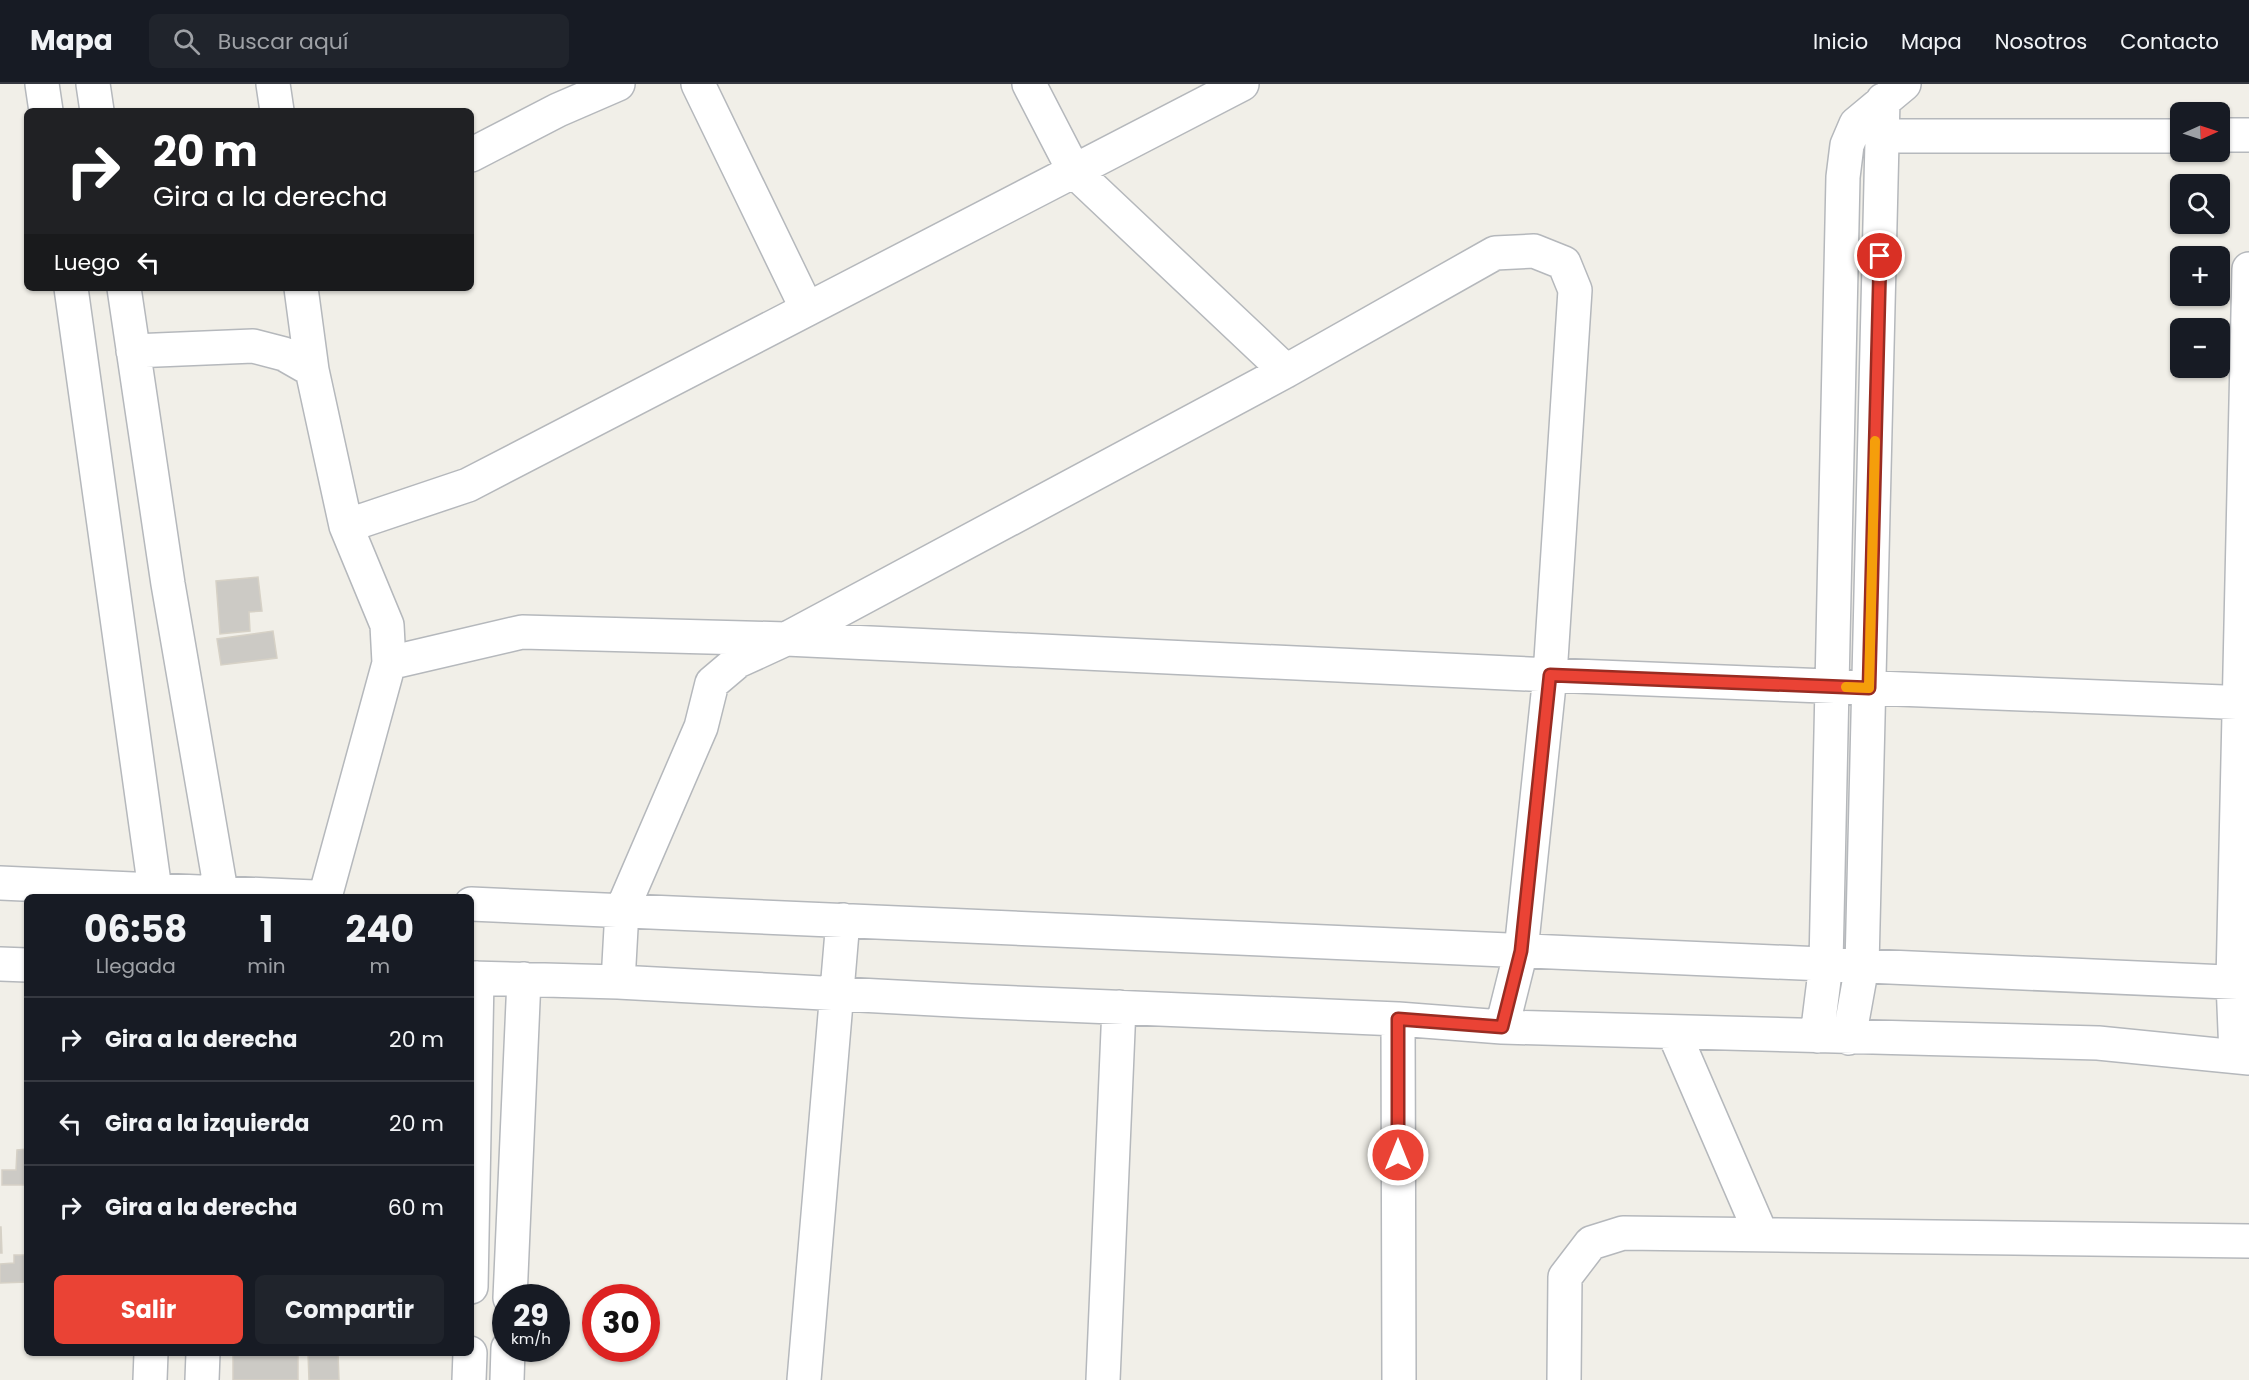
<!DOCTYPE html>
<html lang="es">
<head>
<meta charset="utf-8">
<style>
  :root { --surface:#171b24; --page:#20242c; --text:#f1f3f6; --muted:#9ea1a6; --line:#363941; --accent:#ea4335 }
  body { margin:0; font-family:Poppins,sans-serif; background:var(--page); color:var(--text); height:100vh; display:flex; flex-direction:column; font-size:22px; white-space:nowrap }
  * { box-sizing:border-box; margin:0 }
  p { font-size:20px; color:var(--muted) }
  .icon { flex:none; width:33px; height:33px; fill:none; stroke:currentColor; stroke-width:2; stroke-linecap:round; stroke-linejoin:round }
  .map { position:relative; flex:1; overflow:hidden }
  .panel { position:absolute; left:24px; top:810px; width:450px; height:462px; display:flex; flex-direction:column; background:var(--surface); border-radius:9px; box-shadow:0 2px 4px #0004 }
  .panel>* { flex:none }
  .hud { position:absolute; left:24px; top:24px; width:450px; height:183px; border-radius:9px; box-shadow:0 2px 4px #0004; background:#202124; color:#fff; overflow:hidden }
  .needle { width:39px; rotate:87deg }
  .tools { position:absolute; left:2170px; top:18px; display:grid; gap:12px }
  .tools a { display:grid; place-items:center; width:60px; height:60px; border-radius:9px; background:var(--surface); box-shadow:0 2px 4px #0004; font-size:30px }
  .speed { position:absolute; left:492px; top:1200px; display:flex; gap:12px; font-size:30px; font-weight:700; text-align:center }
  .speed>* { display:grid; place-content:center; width:78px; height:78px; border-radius:50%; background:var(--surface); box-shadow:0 2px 4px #0004; line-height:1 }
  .speed small { font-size:15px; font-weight:400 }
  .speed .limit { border:9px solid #d22; background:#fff; color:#111 }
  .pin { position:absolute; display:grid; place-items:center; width:51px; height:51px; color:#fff; margin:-26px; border:3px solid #fff; border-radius:50%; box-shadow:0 2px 6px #0007 }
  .me { position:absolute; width:66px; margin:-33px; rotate:0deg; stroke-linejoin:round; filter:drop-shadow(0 0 4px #0008) }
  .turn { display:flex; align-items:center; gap:21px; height:126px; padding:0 30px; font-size:27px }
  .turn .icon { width:78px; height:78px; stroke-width:2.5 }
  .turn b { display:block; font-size:42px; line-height:51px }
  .then { display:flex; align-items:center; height:57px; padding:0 30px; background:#0003; gap:12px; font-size:22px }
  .eta { display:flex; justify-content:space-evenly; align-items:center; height:102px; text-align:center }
  .eta b { font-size:36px; font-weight:700; line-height:42px }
  .button { display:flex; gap:12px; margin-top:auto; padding:12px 30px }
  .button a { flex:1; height:69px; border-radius:9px; background:var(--accent); color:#fff; font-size:24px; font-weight:700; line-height:69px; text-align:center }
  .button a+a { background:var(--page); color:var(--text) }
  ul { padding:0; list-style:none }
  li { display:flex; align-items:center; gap:18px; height:84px; padding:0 30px; border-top:2px solid var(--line) }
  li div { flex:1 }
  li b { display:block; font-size:22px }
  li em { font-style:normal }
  header { display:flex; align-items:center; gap:36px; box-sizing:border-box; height:84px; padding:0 30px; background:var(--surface); border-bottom:2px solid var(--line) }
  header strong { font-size:28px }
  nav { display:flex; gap:33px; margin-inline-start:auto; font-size:21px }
  .search { width:420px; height:54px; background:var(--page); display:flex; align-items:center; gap:15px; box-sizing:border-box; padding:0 21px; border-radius:9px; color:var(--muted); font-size:22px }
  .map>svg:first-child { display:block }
  .building { fill:#cccac5; stroke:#d6d1c6; stroke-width:1.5 }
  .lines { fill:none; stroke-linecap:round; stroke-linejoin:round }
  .street-casing { stroke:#b5b8bc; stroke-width:36 }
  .street { stroke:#fff; stroke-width:33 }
  .route-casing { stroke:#982c22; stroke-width:15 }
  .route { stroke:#ea4335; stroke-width:10 }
  .slow { stroke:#f59e0b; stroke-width:10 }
</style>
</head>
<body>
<header>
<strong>Mapa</strong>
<div class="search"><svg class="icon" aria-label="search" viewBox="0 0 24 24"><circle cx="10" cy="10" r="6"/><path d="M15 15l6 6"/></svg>Buscar aquí</div>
<nav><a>Inicio</a><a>Mapa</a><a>Nosotros</a><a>Contacto</a></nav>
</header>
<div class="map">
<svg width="2249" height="1296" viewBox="0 0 2249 1296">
  <rect width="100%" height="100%" fill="#f1efe8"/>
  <path class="building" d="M258,493l4,34 -13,1 1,19 -30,3 -4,-53z
    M273,547l4,27 -56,7 -4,-26z
    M27,1065v36h-25v-15h14l1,-20z
    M0,1143h1l1,26h-2z
    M14,1171h13v27l-27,1v-19l14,-1z
    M233,1269h65v27h-65z
    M308,1269h30l1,27h-30z"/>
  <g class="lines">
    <defs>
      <path id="street" d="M42,0l4,27
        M93,0l4,27
        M273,0l4,27
        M698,0l109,225
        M1029,0l45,87 212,200
        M2220,51h29
        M1883,52h298
        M471,71l87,-45 60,-26
        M71,204l85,609
        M124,204l44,296 54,313
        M301,204l11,82 34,156 41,99 2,38 -64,234
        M133,267l120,-5 31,8 28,16
        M346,442l122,-41 774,-401
        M389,579l133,-31 264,7 764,36 699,28
        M0,799l314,14
        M471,820l1778,79
        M0,880l27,1
        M471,894l147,4 353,19 427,18 104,8 596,16 151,15
        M618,898l4,-72 79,-183 11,-44 26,-22 48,-22 500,-268 209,-118 39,-2 30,12 11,27 -25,385 -29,276 -19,76
        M1398,935l1,361
        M1674,949l87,201
        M1817,952l9,-72 17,-787 4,-32 9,-21 48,-40
        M1849,954l13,-72 21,-866
        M2236,971l-3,-73 16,-713
        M471,1203l6,-309
        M510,1214l14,-319
        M150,1296l1,-27
        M202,1296l1,-27
        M469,1296l1,-27
        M507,1296l1,-32
        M804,1296l39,-460
        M1103,1296l16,-373
        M1564,1296l1,-103 26,-34 32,-10 626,8"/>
    </defs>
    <use href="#street" class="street-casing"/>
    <use href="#street" class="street"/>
  </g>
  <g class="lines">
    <defs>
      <path id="route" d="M1398,1071v-136l104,8 19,-76 29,-276 319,13 11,-432"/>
    </defs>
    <use href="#route" class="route-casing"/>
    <use href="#route" class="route"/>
    <path class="slow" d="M1846,603l23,1 6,-247"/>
  </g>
</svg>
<div class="tools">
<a><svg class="needle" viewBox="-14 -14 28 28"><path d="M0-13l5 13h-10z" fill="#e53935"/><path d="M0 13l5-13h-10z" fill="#9ea1a6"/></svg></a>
<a><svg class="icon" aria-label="search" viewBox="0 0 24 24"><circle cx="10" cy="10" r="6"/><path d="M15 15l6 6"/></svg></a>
<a>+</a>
<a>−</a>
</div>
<div class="speed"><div>29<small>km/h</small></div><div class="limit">30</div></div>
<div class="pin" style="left:1880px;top:172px;background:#d93025"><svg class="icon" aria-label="arrive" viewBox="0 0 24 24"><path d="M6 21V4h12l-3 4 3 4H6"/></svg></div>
<svg class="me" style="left:1398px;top:1071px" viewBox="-20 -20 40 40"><circle r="17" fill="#ea4335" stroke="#fff" stroke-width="3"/><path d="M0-11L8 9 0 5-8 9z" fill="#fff"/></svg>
<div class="hud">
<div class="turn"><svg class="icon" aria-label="right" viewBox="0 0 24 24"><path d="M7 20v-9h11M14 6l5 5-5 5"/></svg><div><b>20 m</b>Gira a la derecha</div></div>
<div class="then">Luego<svg class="icon" aria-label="left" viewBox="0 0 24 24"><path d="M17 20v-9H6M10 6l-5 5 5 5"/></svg></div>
</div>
<section class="panel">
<div class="eta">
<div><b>06:58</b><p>Llegada</p></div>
<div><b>1</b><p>min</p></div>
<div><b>240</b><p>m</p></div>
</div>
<ul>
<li><svg class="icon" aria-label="right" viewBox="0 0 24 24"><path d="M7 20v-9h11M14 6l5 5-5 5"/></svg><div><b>Gira a la derecha</b></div><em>20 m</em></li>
<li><svg class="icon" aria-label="left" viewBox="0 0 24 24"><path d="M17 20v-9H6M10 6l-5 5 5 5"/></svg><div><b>Gira a la izquierda</b></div><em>20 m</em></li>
<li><svg class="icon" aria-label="right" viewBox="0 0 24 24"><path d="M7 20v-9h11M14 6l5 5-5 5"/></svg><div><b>Gira a la derecha</b></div><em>60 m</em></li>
</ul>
<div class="button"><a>Salir</a><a>Compartir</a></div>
</section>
</div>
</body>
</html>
